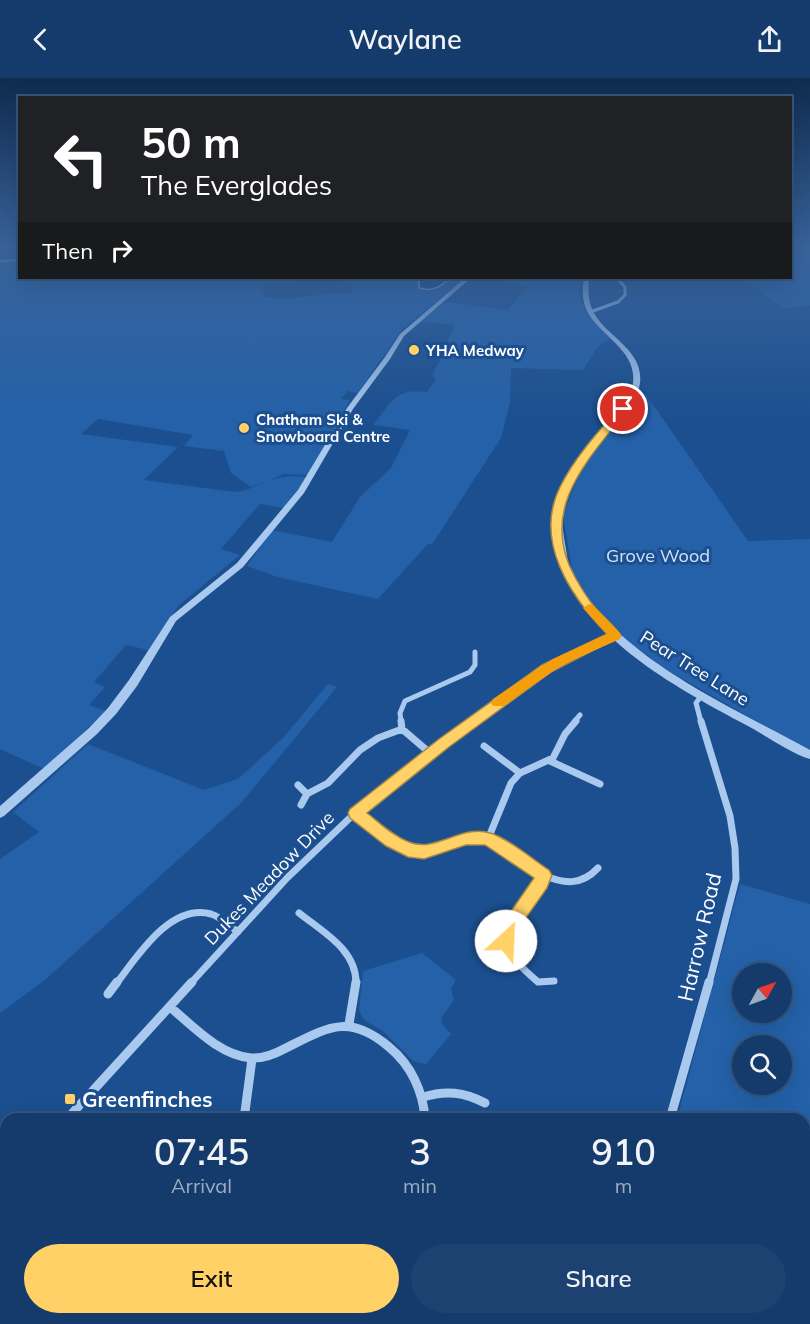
<!DOCTYPE html>
<html lang="en">
<head>
<meta charset="utf-8">
<style>
  :root { --surface:#143b6b; --page:#1d4271; --text:#f1f3f6; --muted:#9dadc1; --line:#33557e; --accent:#ffd166 }
  body { margin:0; font-family:Mulish,sans-serif; background:var(--page); color:var(--text); height:100vh; display:flex; flex-direction:column; font-size:22px; white-space:nowrap }
  * { box-sizing:border-box; margin:0 }
  p { font-size:20px; color:var(--muted) }
  .icon { flex:none; width:33px; height:33px; fill:none; stroke:currentColor; stroke-width:2; stroke-linecap:round; stroke-linejoin:round }
  .map { position:relative; flex:1; overflow:hidden }
  .details { position:absolute; left:0px; top:1035px; width:810px; height:212px; display:flex; flex-direction:column; background:var(--surface); border-radius:18px 18px 0 0; box-shadow:0 6px 24px #0002,0 0 0 2px var(--line) }
  .details>* { flex:none }
  .guide { position:absolute; left:18px; top:18px; width:774px; height:183px; border-radius:0px; box-shadow:0 6px 24px #0002,0 0 0 2px var(--line); background:#202124; color:#fff; overflow:hidden }
  .needle { width:39px; rotate:50deg }
  .fabs { position:absolute; left:732px; top:885px; display:grid; gap:12px }
  .fabs a { display:grid; place-items:center; width:60px; height:60px; border-radius:50%; background:var(--surface); box-shadow:0 6px 24px #0002,0 0 0 2px var(--line); font-size:30px }
  .pin { position:absolute; display:grid; place-items:center; width:51px; height:51px; color:#fff; margin:-26px; border:3px solid #fff; border-radius:50%; box-shadow:0 2px 6px #0007 }
  .me { position:absolute; width:66px; margin:-33px; rotate:25deg; stroke-linejoin:round; filter:drop-shadow(0 0 4px #0008) }
  .turn { display:flex; align-items:center; gap:21px; height:126px; padding:0 24px; font-size:27px }
  .turn .icon { width:78px; height:78px; stroke-width:2.5 }
  .turn b { display:block; font-size:42px; line-height:51px }
  .then { display:flex; align-items:center; height:57px; padding:0 24px; background:#0003; gap:12px; font-size:22px }
  .eta { display:flex; justify-content:space-evenly; align-items:center; height:102px; text-align:center }
  .eta b { font-size:36px; font-weight:600; line-height:42px }
  .primary-button { display:flex; gap:12px; margin-top:auto; padding:12px 24px }
  .primary-button a { flex:1; height:69px; border-radius:36px; background:var(--accent); color:#111; font-size:24px; font-weight:600; line-height:69px; text-align:center }
  .primary-button a+a { background:var(--page); color:var(--text) }
  header { display:flex; justify-content:space-between; align-items:center; height:78px; padding:0 24px; background:var(--surface); font-size:27px; font-weight:600 }
  .map>svg:first-child { display:block }
  .green { fill:#2461a8; fill-rule:evenodd }
  .water { fill:#123a6d; stroke:#9cc4f0; stroke-width:1.5 }
  .lines { fill:none; stroke-linecap:round; stroke-linejoin:round }
  .minor-far3 { stroke:#a9c9ee; stroke-width:3 }
  .minor-far2 { stroke:#a9c9ee; stroke-width:5 }
  .minor-far1 { stroke:#a9c9ee; stroke-width:7 }
  .minor { stroke:#a9c9ee; stroke-width:9 }
  .tertiary { fill:#a9c9ee; fill-rule:evenodd }
  .route { fill:#ffd166; stroke:#a68842; stroke-width:1.5 }
  .slow { fill:#f59e0b }
  .poi-dot { fill:#ffd166; stroke:#1b4f8f; stroke-width:2 }
  .labels { text-anchor:middle; dominant-baseline:central; stroke-width:6; stroke-linejoin:round; paint-order:stroke }
  .far-poi-label { font-size:15px; font-weight:bold; fill:#fff; stroke:#1b4f8f; text-anchor:start }
  .park-label { font-size:18px; fill:#cfe3fa; stroke:#1b4f8f }
  .street-label { font-size:18px; fill:#fff; stroke:#1b4f8f }
  .near-street-label { font-size:21px; fill:#fff; stroke:#1b4f8f }
  .near-poi-label { font-size:21px; font-weight:bold; fill:#fff; stroke:#1b4f8f; text-anchor:start }
</style>
</head>
<body>
<header><svg class="icon" aria-label="back" viewBox="0 0 24 24"><path d="M15 5l-7 7 7 7"/></svg>Waylane<svg class="icon" aria-label="share" viewBox="0 0 24 24"><path d="M12 15V3M7 8l5-5 5 5M5 13v7h14v-7"/></svg></header>
<div class="map">
<svg width="810" height="1246" viewBox="0 0 810 1246">
  <rect width="100%" height="100%" fill="#1b4f8f"/>
  <path class="green" d="M791,169h19v58l-27,4 -37,-29 2,-1 -2,-1h44z
    M19,183l1,17h445l-64,52 -43,63 -11,-2 -6,8 9,1 -40,75 -26,-1 -14,6 19,-4 20,1 -25,31 -24,-4 -39,45 19,6 -62,51 -30,44 -22,-5 -32,37 11,5 -16,18 17,6 -62,58 -44,-20v-486zM337,200l1,3 13,3v10c-29,-3 -58,8 -86,3l-3,-8 2,-5zM98,341l95,16 -9,11 40,5 7,22 20,14 15,-5 -20,8 -11,2 -91,-12 34,-33 -97,-13z
    M489,200h92c-8,25 12,44 29,60l-14,11 -13,21 -72,-2 -1,34 -9,36 -68,105 -6,2 -49,54 -101,-22 -30,-11 25,-36 60,12 28,-45 31,-29 19,-38 -37,-5c19,-23 22,-37 54,-33l9,-13 -4,-4 17,-31 -1,-5 7,-14 -35,-3 26,-20 62,8 19,-23z
    M645,315l103,148 62,-2v213l-143,-82 -35,-25 -37,-35 -22,-35 -10,-60 18,-45 15,-22z
    M328,606l9,3 -95,115 -197,178 -45,33v-154l39,-27 -26,-20 75,-68 116,46 34,-11 46,-42z
    M740,806l70,20v322l-6,-1v-106h-127zM742,896h40v38h-40zM742,968h40v38h-40z
    M422,875l34,27 -5,9 3,11 -13,18 1,6 9,10 -25,30 -13,-3 -29,-29 -20,-12 -5,-10 4,-39z"/>
  <path class="water" d="M374,200h75c-8,10 -17,14 -30,10v-6l-3,-2z"/>
  <g class="lines">
    <path class="minor-far3" d="M0,183l20,-1
      M590,234l28,-10 7,-7v-8l-8,-9"/>
    <path class="minor-far2" d="M401,644l-1,-9 5,-12 65,-29 5,-7v-13
      M472,644l85,-60 58,-27
      M574,644l6,-7
      M701,644l-5,-19 6,-8"/>
    <path class="minor-far1" d="M401,643l1,8
      M701,643l29,95 5,32 1,31 -27,105
      M484,668l36,27
      M550,683l50,23
      M298,707l9,9
      M301,727l6,-11 21,-11 32,-33 18,-12 24,-9 28,24
      M355,735c26,22 53,48 90,34 13,-5 25,-13 40,-9 21,5 40,25 58,37 -3,11 -10,19 -17,29 -28,37 -22,49 12,78l16,-1
      M488,761l23,-56 9,-10 33,-15 12,-24 11,-13
      M543,797c21,9 38,11 55,-7
      M299,835c24,19 58,37 57,71
      M116,906c21,-27 54,-81 95,-70 10,3 19,12 27,18
      M190,906l97,-106 68,-65 119,-92"/>
    <path class="minor" d="M108,916l9,-12
      M170,929c23,19 49,48 81,51 12,1 24,-4 35,-10 42,-21 63,-35 103,-1 22,18 34,44 36,72
      M349,946l7,-42
      M423,1019c23,-7 41,-5 62,6
      M67,1041l125,-137
      M244,1041l8,-60
      M670,1041l39,-137
      M0,1069l6,6
      M0,1114l6,-7
      M4,1246l10,-6
      M240,1246l2,-6
      M594,1246l2,-6"/>
    <path class="tertiary" d="M465,200h6l-67,58 -14,23 -37,50 -49,84 -61,74 -67,54 -39,65 -21,28 -19,20 -93,82 -4,2v-12l89,-78 19,-20 21,-28 41,-63 67,-54 61,-73 49,-82 38,-51 15,-23z
      M584,200h5c-1,11 -1,21 3,31 12,28 52,39 48,74 -3,25 -29,43 -44,61 -12,14 -22,30 -29,47 -7,17 -5,35 -2,53 2,8 2,19 6,26 40,86 160,136 239,180v9c-20,-6 -45,-24 -64,-34 -67,-36 -152,-81 -184,-155 -3,-8 -4,-18 -6,-27 -3,-16 -4,-33 2,-49 7,-19 20,-38 33,-54 15,-17 40,-33 42,-57 4,-32 -31,-46 -45,-70 -6,-11 -6,-23 -4,-35z"/>
  </g>
  <linearGradient id="sky" x2="0" y2="1"><stop stop-color="#0f2b4f"/><stop offset="0.49" stop-color="#39639b"/><stop offset="1" stop-color="#39639b" stop-opacity="0"/></linearGradient>
  <rect width="810" height="344" fill="url(#sky)"/>
  <path class="route" d="M620,329l8,2c-39,50 -91,100 -53,168 6,11 13,22 21,32 8,9 18,16 25,27l-70,36 -102,75 -82,66c13,10 26,23 42,29 26,11 53,-18 81,-9 16,4 44,27 59,37l3,5 -5,13 -29,41 -6,18 -6,2 -6,-2 -3,-6 8,-21 29,-42 -49,-33h-19l-42,14 -16,-2 -22,-11 -36,-28 -2,-5 2,-4 89,-70 103,-74 65,-31c-36,-37 -74,-93 -47,-147 15,-30 38,-55 60,-80z"/>
  <path class="slow" d="M589,526l4,1 27,28 1,3 -1,3 -58,26 -59,41h-10l-2,-3 2,-4 60,-40 54,-25 -24,-26z"/>
  <g class="poi-dot">
    <circle cx="414" cy="272" r="6"/>
    <circle cx="244" cy="350" r="6"/>
    <rect x="64" y="1015" width="12" height="12" rx="3"/>
  </g>
  <g class="labels">
    <g class="far-poi-label">
      <text x="426" y="272">YHA Medway</text>
      <text x="256" y="341">Chatham Ski &amp;<tspan x="256" dy="17">Snowboard Centre</tspan></text>
    </g>
    <g class="park-label">
      <text x="658" y="477">Grove Wood</text>
    </g>
    <g class="street-label">
      <text transform="translate(695 590) rotate(32)">Pear Tree Lane</text>
      <text transform="translate(269 800) rotate(-46)">Dukes Meadow Drive</text>
    </g>
    <g class="near-street-label">
      <text transform="translate(699 859) rotate(-77)">Harrow Road</text>
    </g>
    <g class="near-poi-label">
      <text x="82" y="1021">Greenfinches</text>
    </g>
  </g>
</svg>
<div class="fabs">
<a><svg class="needle" viewBox="-14 -14 28 28"><path d="M0-13l5 13h-10z" fill="#e53935"/><path d="M0 13l5-13h-10z" fill="#9dadc1"/></svg></a>
<a><svg class="icon" aria-label="search" viewBox="0 0 24 24"><circle cx="10" cy="10" r="6"/><path d="M15 15l6 6"/></svg></a>
</div>
<div class="pin" style="left:623px;top:331px;background:#d93025"><svg class="icon" aria-label="arrive" viewBox="0 0 24 24"><path d="M6 21V4h12l-3 4 3 4H6"/></svg></div>
<svg class="me" style="left:506px;top:863px" viewBox="-20 -20 40 40"><circle r="19" fill="#fff"/><path d="M0-13L10 11 0 6-10 11z" fill="#ffd166"/></svg>
<div class="guide">
<div class="turn"><svg class="icon" aria-label="left" viewBox="0 0 24 24"><path d="M17 20v-9H6M10 6l-5 5 5 5"/></svg><div><b>50 m</b>The Everglades</div></div>
<div class="then">Then<svg class="icon" aria-label="right" viewBox="0 0 24 24"><path d="M7 20v-9h11M14 6l5 5-5 5"/></svg></div>
</div>
<section class="details">
<div class="eta">
<div><b>07:45</b><p>Arrival</p></div>
<div><b>3</b><p>min</p></div>
<div><b>910</b><p>m</p></div>
</div>
<div class="primary-button"><a>Exit</a><a>Share</a></div>
</section>
</div>
</body>
</html>
